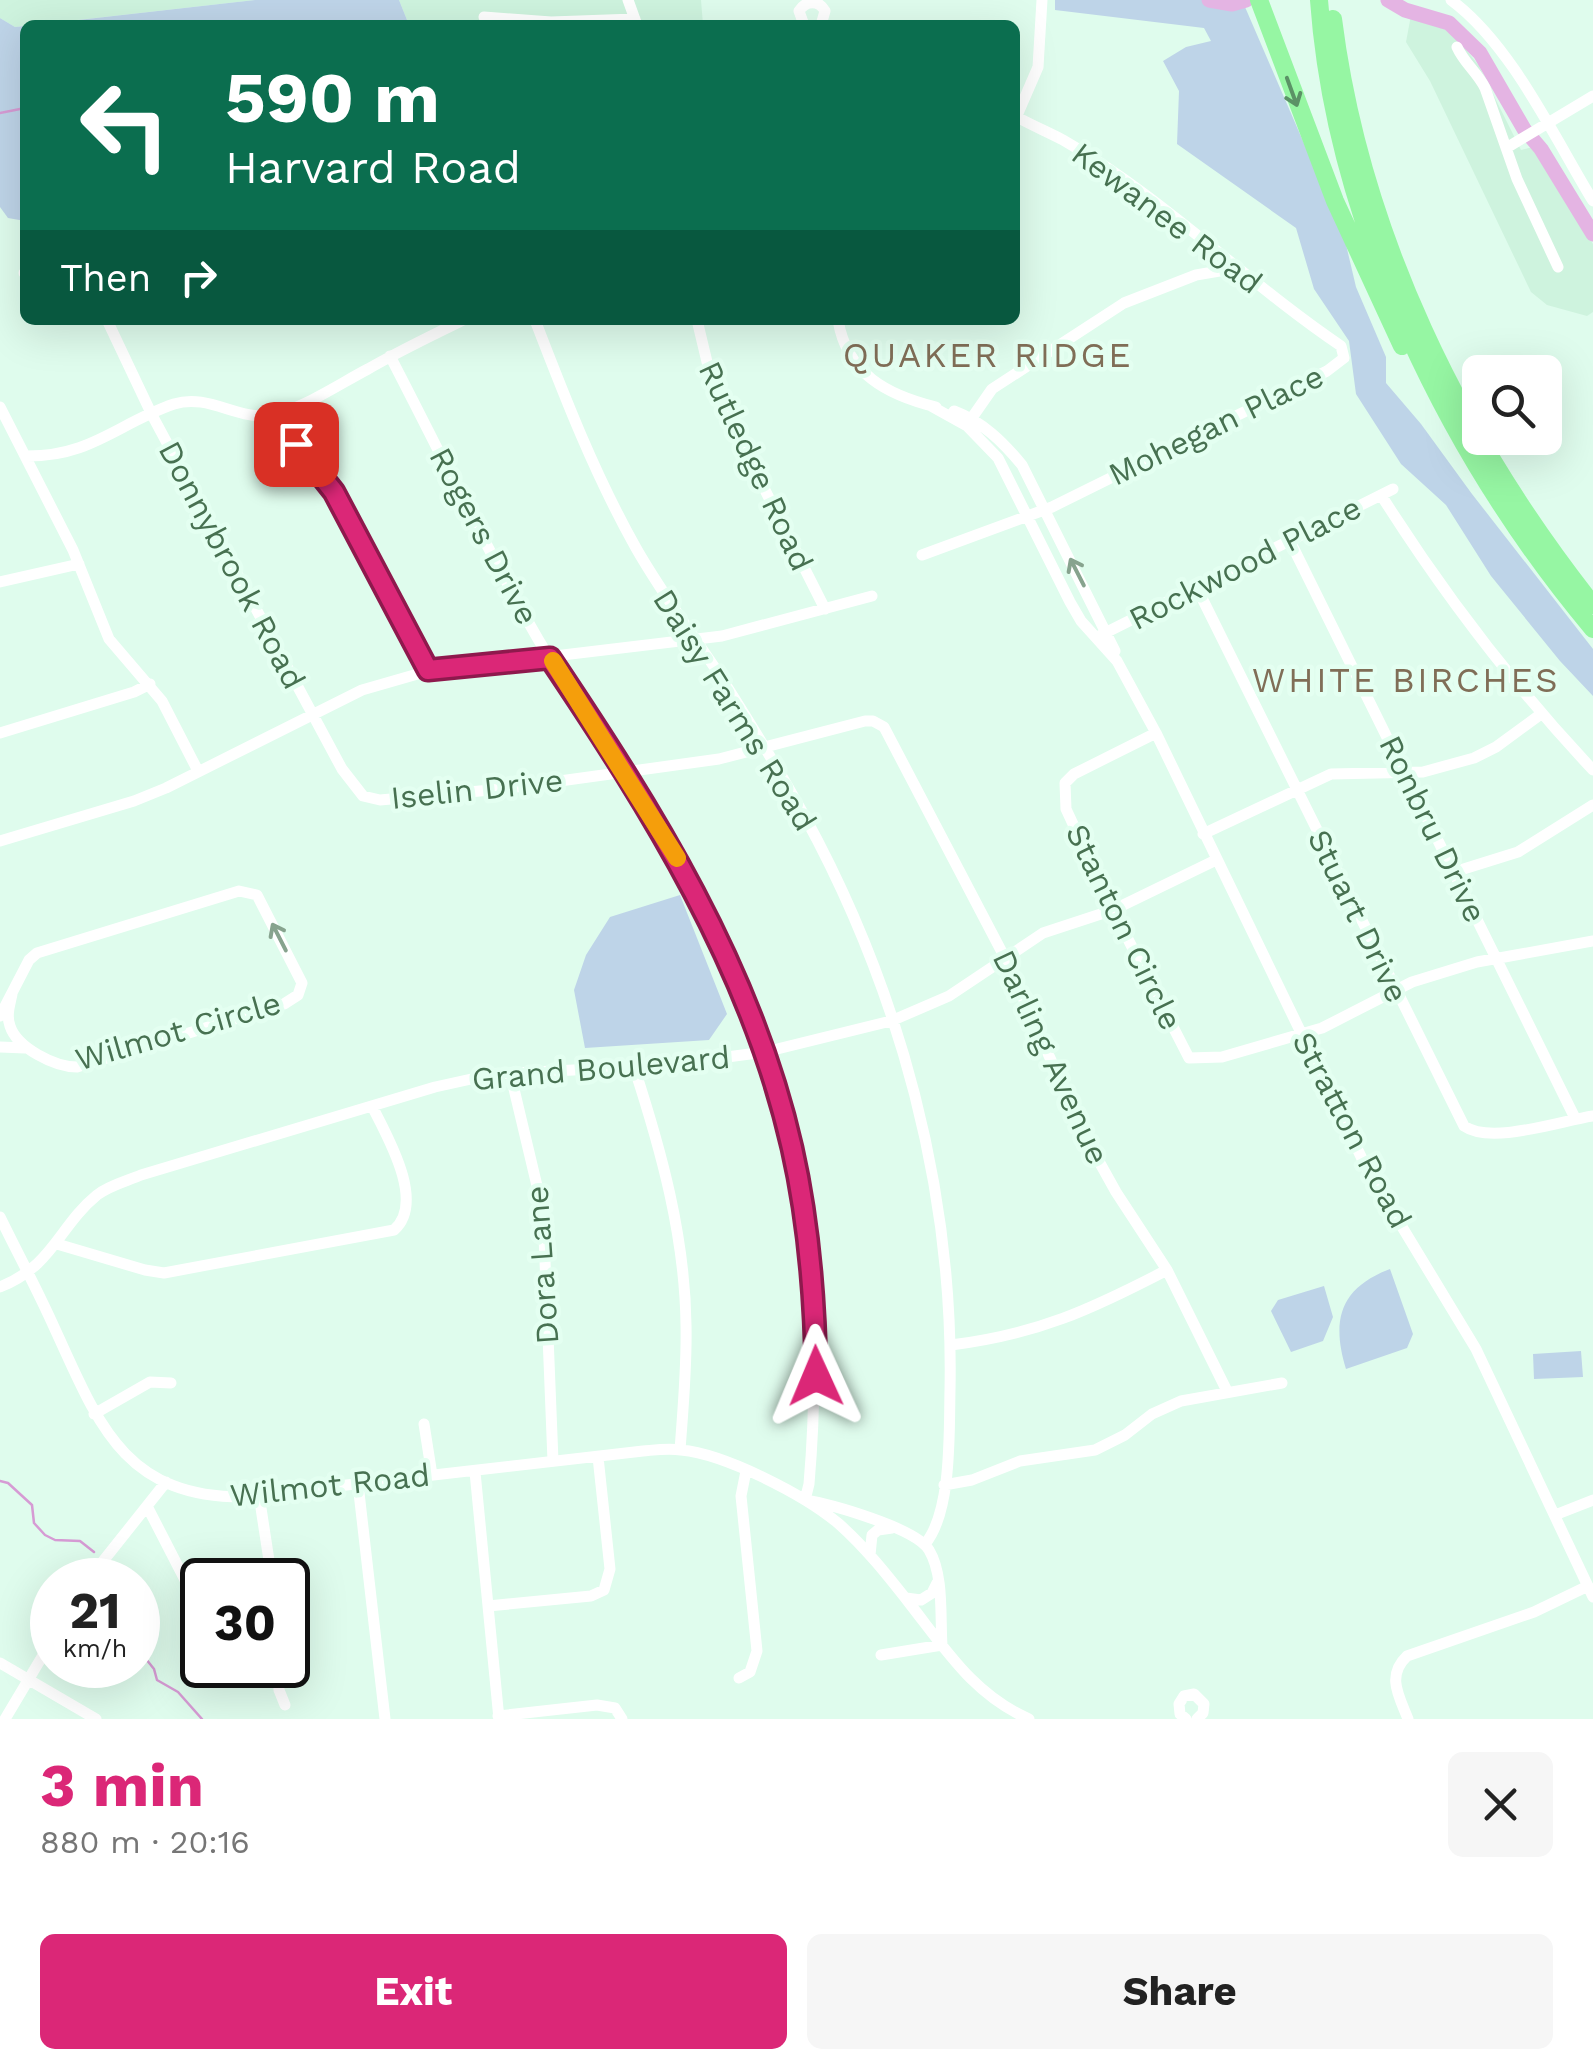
<!DOCTYPE html>
<html lang="en">
<head>
<meta charset="utf-8">
<style>
  :root { --surface:#fff; --page:#f6f6f6; --text:#222; --muted:#767676; --accent:#db2777 }
  body { margin:0; font-family:"Work Sans",sans-serif; background:var(--page); color:var(--text); height:100vh; display:flex; flex-direction:column; font-size:38px; white-space:nowrap }
  * { box-sizing:border-box; margin:0 }
  p { font-size:32px; color:var(--muted) }
  .icon { flex:none; width:55px; height:55px; fill:none; stroke:currentColor; stroke-width:2; stroke-linecap:round; stroke-linejoin:round }
  .map { position:relative; height:1719px; overflow:hidden }
  .panel { display:flex; flex-direction:column; background:var(--surface); flex:1 }
  .panel>* { flex:none }
  .banner { position:absolute; left:20px; top:20px; width:1000px; height:305px; border-radius:15px; box-shadow:0 10px 40px #0002; background:#0b6e4f; color:#fff; overflow:hidden }
  .controls { position:absolute; left:1462px; top:355px; display:grid; gap:20px }
  .controls a { display:grid; place-items:center; width:100px; height:100px; border-radius:15px; background:var(--surface); box-shadow:0 10px 40px #0002; font-size:50px }
  .speed { position:absolute; left:30px; top:1558px; display:flex; gap:20px; font-size:50px; font-weight:700; text-align:center }
  .speed>* { display:grid; place-content:center; width:130px; height:130px; border-radius:50%; background:var(--surface); box-shadow:0 10px 40px #0002; line-height:1 }
  .speed small { font-size:25px; font-weight:400 }
  .speed .limit { border:5px solid #111; border-radius:15px; background:#fff; color:#111 }
  .pin { position:absolute; display:grid; place-items:center; width:85px; height:85px; color:#fff; margin:-42px; border-radius:20px; box-shadow:0 5px 15px #0006 }
  .me { position:absolute; width:110px; margin:-55px; rotate:359deg; stroke-linejoin:round; filter:drop-shadow(0 0 8px #0008) }
  .turn { display:flex; align-items:center; gap:35px; height:210px; padding:0 40px; font-size:45px }
  .turn .icon { width:130px; height:130px; stroke-width:2.5 }
  .turn b { display:block; font-size:70px; line-height:85px }
  .then { display:flex; align-items:center; height:95px; padding:0 40px; background:#0003; gap:20px; font-size:38px }
  .round { display:grid; place-items:center; flex:none; width:105px; height:105px; border-radius:15px; background:var(--page) }
  .head { display:flex; align-items:center; justify-content:space-between; height:170px; padding:0 40px }
  h1 { font-size:60px; font-weight:700; line-height:75px; color:var(--accent) }
  .action { display:flex; gap:20px; margin-top:auto; padding:20px 40px }
  .action a { flex:1; height:115px; border-radius:15px; background:var(--accent); color:#fff; font-size:40px; font-weight:700; line-height:115px; text-align:center }
  .action a+a { background:var(--page); color:var(--text) }
  .map>svg:first-child { display:block }
  .residential { fill:#cef3de }
  .green { fill:#bed4e8 }
  .lines { fill:none; stroke-linecap:round; stroke-linejoin:round }
  .stream { stroke:#d69bd4; stroke-width:2.5 }
  .river { stroke:#e4b4e3; stroke-width:15 }
  .minor { stroke:#fff; stroke-width:11 }
  .highway { stroke:#96f6a3; stroke-width:18 }
  .oneway { stroke:#5b9266 }
  .oneway2 { stroke:#87a38e }
  .route-casing { stroke:#8e194d; stroke-width:25 }
  .route { stroke:#db2777; stroke-width:18 }
  .slow { stroke:#f59e0b; stroke-width:18 }
  .labels { text-anchor:middle; dominant-baseline:central; stroke-width:9; stroke-linejoin:round; paint-order:stroke }
  .street-label { font-size:32px; fill:#477151; stroke:#e4fff1 }
  .neighbourhood-label { font-size:35px; letter-spacing:2.5px; fill:#806e57; stroke:#e4fff1 }
</style>
</head>
<body>
<div class="map">
<svg width="1593" height="1719" viewBox="0 0 1593 1719">
  <rect width="100%" height="100%" fill="#dffced"/>
  <path class="residential" d="M0,0h255l-240,27 -15,-9z
    M399,0h302l2,25h-294z
    M1412,10l34,14 33,42 42,84 12,-3 60,97v68l-6,4 -40,-11 -16,-13 -101,-211 -24,-39z"/>
  <path class="green" d="M255,0h144l10,25h-375z
    M1055,0h187l102,236 12,51 30,70v26l35,41 51,70 121,155v47l-33,-35 -69,-85 -45,-71 -45,-41 -45,-70 -7,-53 -35,-52 -18,-61 -119,-84 2,-53 -16,-30 23,-14 25,-6 -7,-13 -149,-18z
    M0,18l15,9 10,-1v195l-17,-3 -8,-11z
    M680,895l47,119 -18,26 -124,8 -11,-58 12,-35 24,-38z
    M1390,1269l23,65 -6,14 -61,21c-15,-49 -6,-81 44,-100z
    M1324,1286l9,31 -10,24 -32,11 -20,-41 7,-11z
    M1581,1351l2,26 -49,2 -1,-25z"/>
  <g class="lines">
    <path class="stream" d="M0,113l25,-5
      M0,1481l8,2 24,22 2,18 11,12 10,5 25,1 14,11
      M105,1569l4,11
      M138,1649l16,20 3,11 21,12 24,27"/>
    <path class="river" d="M1209,0l23,4 14,-4
      M1388,0l17,10 44,13 31,30 44,76 17,20 52,85"/>
    <path class="minor" d="M628,0l9,25
      M1451,0c60,44 103,137 142,201
      M484,17l67,5 84,-3
      M804,25l-5,-14c7,-11 20,-11 26,0l-4,14
      M1457,47c7,16 20,25 28,41l32,91 41,88
      M1015,120l23,-53 4,-67
      M1508,147l85,-51
      M24,273l1,1
      M107,320l45,95 190,354 21,27 17,4 122,-11 217,-30 146,-38h8l11,6 121,231 81,180 30,54 51,78 60,121
      M535,320c30,78 60,155 101,228 25,44 55,84 83,126 30,47 59,94 86,143 95,174 149,375 145,573 -1,42 2,122 -25,154
      M697,320l16,67 112,222
      M838,320c9,54 49,75 98,87
      M390,356c49,94 95,191 148,283 46,78 102,151 146,230 111,197 144,392 125,615l-4,16c25,4 111,28 124,50 15,25 11,66 13,95l-61,10
      M931,406l36,20 31,32 72,144 11,19 36,40 39,72 211,436 109,180 117,248
      M0,407l73,143 36,89 53,62 36,70
      M954,411c29,11 49,31 68,54l93,186
      M273,415l61,76 94,180
      M969,422l23,-33 132,-86 72,-28 41,-7
      M25,456c66,1 93,-33 149,-52 35,-11 64,17 98,11 29,-5 69,-32 96,-46 31,-18 63,-33 95,-49
      M1381,495c62,98 132,190 212,275
      M1290,541l285,577
      M922,555l130,-48 275,-136 17,-13 -3,-12c-95,-64 -178,-149 -278,-206 -15,-8 -32,-15 -48,-24
      M0,582l79,-18
      M1196,586l268,540c27,19 96,-5 129,-10
      M1101,635l292,-146
      M0,733l134,-41 16,-8
      M1156,733l-82,41 -9,9 1,26 47,101 76,148 33,-1 100,-29 90,-46 65,-20 116,-21
      M1203,834l128,-60 92,-2 51,-14 22,-11 45,-33
      M0,841l134,-40 32,-13 196,-98 66,-19 294,-35 150,-40
      M1454,872l64,-20 75,-47
      M0,1016l29,-56 8,-7 202,-62 18,4 45,88 -4,12 -14,9 -207,63c-22,0 -60,-19 -67,-41 -4,-11 0,-21 2,-32
      M0,1047l25,1
      M634,1067c27,83 51,169 52,258 1,42 -3,83 -6,125
      M515,1072l-1,17 29,122 10,250
      M0,1217c18,37 37,72 54,110 43,93 68,170 188,170l401,-46c12,-1 25,-3 38,-1 44,4 124,45 158,74 27,24 49,52 71,80 36,46 64,91 119,115
      M57,1244l88,26 19,3 230,-43c32,-28 -7,-94 -22,-124
      M0,1287c53,-21 59,-61 97,-92 13,-10 30,-14 44,-20l294,-88 59,-13 140,-7 93,-10 38,-5 126,-31 58,-25 94,-63 70,-23 103,-50
      M951,1345c87,-11 139,-35 216,-75
      M94,1414l56,-32 21,1
      M424,1424l8,51
      M475,1472l24,247
      M358,1484l27,235
      M944,1485l28,-5 48,-19 75,-11 30,-15 27,-21 29,-13 101,-18
      M259,1495l13,85
      M148,1508l54,105
      M1555,1515l38,-15
      M870,1555l2,-20 6,-5 14,-2
      M88,1580l78,-98
      M906,1598l15,2 11,-7 5,-10
      M488,1606l103,-10 13,-6 6,-21 -12,-112
      M0,1663l96,56
      M230,1665l17,11 32,-3
      M278,1665l1,25 6,15
      M739,1678l11,-6 7,-21 -16,-155 5,-25
      M498,1716l99,-11 18,3 7,11
      M5,1719l47,-79
      M1186,1719l-6,-5 -1,-10 5,-8 10,-2 10,10 -1,9 -6,6
      M1408,1719c-9,-23 -22,-43 -1,-63l127,-44 54,-26"/>
    <path class="highway" d="M1259,0l76,201 67,145
      M1319,0c16,225 131,458 274,629
      M1333,19c27,214 127,418 260,586"/>
  </g>
  <defs><path id="oneway-shaft" d="M-6 0H5M1.5-3L5.5 0L1.5 3" fill="none" stroke-width="1.6" stroke-linecap="round" stroke-linejoin="round" transform="scale(2.5)"/></defs>
  <use class="oneway" href="#oneway-shaft" transform="translate(1292 92) rotate(70)"/>
  <g class="oneway2">
    <use href="#oneway-shaft" transform="translate(1077 572) rotate(-117)"/>
    <use href="#oneway-shaft" transform="translate(279 937) rotate(-117)"/>
  </g>
  <g class="lines">
    <defs>
      <path id="route" d="M296,444l38,48 94,178 122,-12c102,152 201,309 242,490 17,75 23,151 24,228"/>
    </defs>
    <use href="#route" class="route-casing"/>
    <use href="#route" class="route"/>
    <path class="slow" d="M553,661l124,197"/>
  </g>
  <g class="labels">
    <g class="street-label">
      <text transform="translate(1167 218) rotate(37)">Kewanee Road</text>
      <text transform="translate(1216 425) rotate(-26)">Mohegan Place</text>
      <text transform="translate(756 466) rotate(65)">Rutledge Road</text>
      <text transform="translate(484 536) rotate(62)">Rogers Drive</text>
      <text transform="translate(1245 563) rotate(-27)">Rockwood Place</text>
      <text transform="translate(232 565) rotate(62)">Donnybrook Road</text>
      <text transform="translate(735 710) rotate(58)">Daisy Farms Road</text>
      <text transform="translate(477 789) rotate(-6)">Iselin Drive</text>
      <text transform="translate(1433 829) rotate(64)">Ronbru Drive</text>
      <text transform="translate(1358 916) rotate(64)">Stuart Drive</text>
      <text transform="translate(1124 927) rotate(64)">Stanton Circle</text>
      <text transform="translate(178 1031) rotate(-16)">Wilmot Circle</text>
      <text transform="translate(1051 1057) rotate(65)">Darling Avenue</text>
      <text transform="translate(601 1068) rotate(-5)">Grand Boulevard</text>
      <text transform="translate(1352 1130) rotate(62)">Stratton Road</text>
      <text transform="translate(542 1265) rotate(-94)">Dora Lane</text>
      <text transform="translate(330 1485) rotate(-6)">Wilmot Road</text>
    </g>
    <g class="neighbourhood-label">
      <text x="988" y="355">QUAKER RIDGE</text>
      <text x="1406" y="680">WHITE BIRCHES</text>
    </g>
  </g>
</svg>
<div class="controls">
<a><svg class="icon" aria-label="search" viewBox="0 0 24 24"><circle cx="10" cy="10" r="6"/><path d="M15 15l6 6"/></svg></a>
</div>
<div class="speed"><div>21<small>km/h</small></div><div class="limit">30</div></div>
<div class="pin" style="left:296px;top:444px;background:#d93025"><svg class="icon" aria-label="arrive" viewBox="0 0 24 24"><path d="M6 21V4h12l-3 4 3 4H6"/></svg></div>
<svg class="me" style="left:816px;top:1376px" viewBox="-20 -20 40 40"><path d="M0-17L14 15 0 8-14 15z" fill="#db2777" stroke="#fff" stroke-width="4"/></svg>
<div class="banner">
<div class="turn"><svg class="icon" aria-label="left" viewBox="0 0 24 24"><path d="M17 20v-9H6M10 6l-5 5 5 5"/></svg><div><b>590 m</b>Harvard Road</div></div>
<div class="then">Then<svg class="icon" aria-label="right" viewBox="0 0 24 24"><path d="M7 20v-9h11M14 6l5 5-5 5"/></svg></div>
</div>
</div>
<section class="panel">
<div class="head"><div><h1>3 min</h1><p>880 m · 20:16</p></div><a class="round"><svg class="icon" aria-label="close" viewBox="0 0 24 24"><path d="M6 6l12 12M18 6L6 18"/></svg></a></div>
<div class="action"><a>Exit</a><a>Share</a></div>
</section>
</body>
</html>
